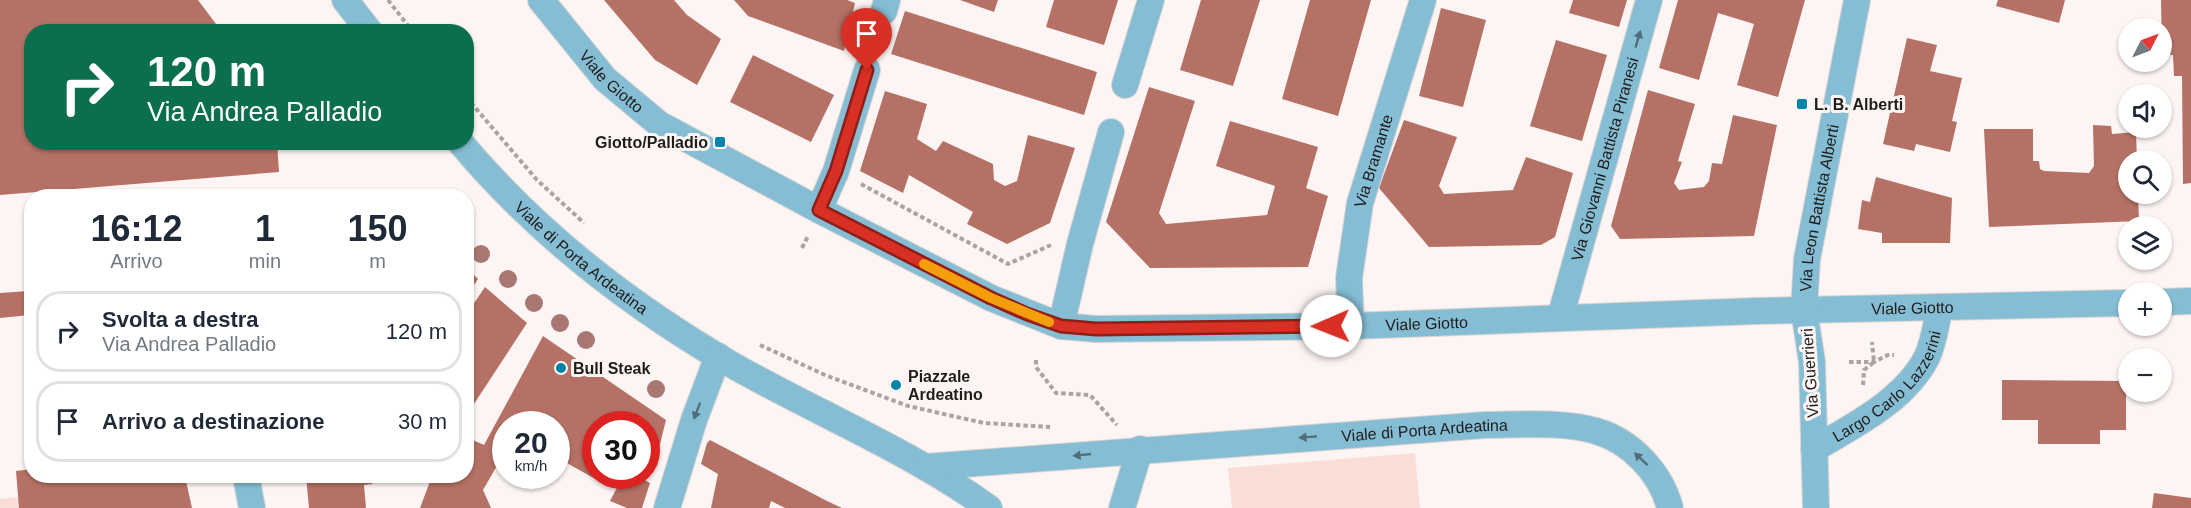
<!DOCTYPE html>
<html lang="it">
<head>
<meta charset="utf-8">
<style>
  :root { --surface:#fff; --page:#f2f2f3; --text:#1f2937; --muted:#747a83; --line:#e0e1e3 }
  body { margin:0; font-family:Arial,sans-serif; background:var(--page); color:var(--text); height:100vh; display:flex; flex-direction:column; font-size:22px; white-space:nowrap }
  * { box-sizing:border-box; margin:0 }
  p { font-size:20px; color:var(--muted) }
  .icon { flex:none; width:33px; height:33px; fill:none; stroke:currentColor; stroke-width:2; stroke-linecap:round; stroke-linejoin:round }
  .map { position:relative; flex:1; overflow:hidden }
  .sheet { position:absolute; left:24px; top:189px; width:450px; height:294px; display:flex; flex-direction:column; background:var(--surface); border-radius:24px; box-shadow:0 2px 4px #0004 }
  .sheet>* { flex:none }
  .hud { position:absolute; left:24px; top:24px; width:450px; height:126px; border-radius:24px; box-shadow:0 2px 4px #0004; background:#0b6e4f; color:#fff; overflow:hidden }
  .needle { width:39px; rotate:48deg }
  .controls { position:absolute; left:2118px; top:18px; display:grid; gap:12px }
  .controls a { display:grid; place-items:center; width:54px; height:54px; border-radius:50%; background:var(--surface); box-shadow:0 2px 4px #0004; font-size:30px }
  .speed { position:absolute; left:492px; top:411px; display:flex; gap:12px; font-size:30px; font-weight:700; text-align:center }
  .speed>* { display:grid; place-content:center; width:78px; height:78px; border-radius:50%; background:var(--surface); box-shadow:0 2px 4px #0004; line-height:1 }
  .speed small { font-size:15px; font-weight:400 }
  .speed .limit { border:9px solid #d22; background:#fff; color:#111 }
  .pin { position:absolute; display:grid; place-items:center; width:51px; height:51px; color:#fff; margin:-62px -26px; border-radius:50% 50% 50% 0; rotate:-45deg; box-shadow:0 0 6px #0007 }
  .pin .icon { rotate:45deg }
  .me { position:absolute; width:66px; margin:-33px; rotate:269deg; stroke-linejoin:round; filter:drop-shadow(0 0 4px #0008) }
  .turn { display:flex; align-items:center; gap:21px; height:126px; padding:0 24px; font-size:27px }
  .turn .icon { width:78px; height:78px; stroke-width:2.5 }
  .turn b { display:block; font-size:42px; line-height:51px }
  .eta { display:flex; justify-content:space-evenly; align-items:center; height:102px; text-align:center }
  .eta b { font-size:36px; font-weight:700; line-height:42px }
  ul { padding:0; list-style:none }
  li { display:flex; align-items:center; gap:18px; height:81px; margin:0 12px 9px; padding:0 12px; border:3px solid var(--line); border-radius:24px }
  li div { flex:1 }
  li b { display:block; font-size:22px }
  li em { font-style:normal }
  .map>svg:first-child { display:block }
  .grass { fill:url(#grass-tufts) }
  .park { fill:#f9ddd7 }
  .building { fill:#b57165 }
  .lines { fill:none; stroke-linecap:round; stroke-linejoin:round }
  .minor-casing { stroke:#d9d2d1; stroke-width:28 }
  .path { stroke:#a9a3a2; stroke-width:4; stroke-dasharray:4.5 3; stroke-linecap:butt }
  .minor { stroke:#85bed4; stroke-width:26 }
  .tree { fill:#a97771 }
  .oneway { fill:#526d78 }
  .route-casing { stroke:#8d1f18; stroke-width:15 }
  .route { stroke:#d93025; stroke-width:10 }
  .slow { stroke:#f59e0b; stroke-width:10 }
  .poi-dot { fill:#0084a7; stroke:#fdf5f4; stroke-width:2 }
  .labels { text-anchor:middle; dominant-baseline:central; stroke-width:6; stroke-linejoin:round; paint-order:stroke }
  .street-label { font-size:16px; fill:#1f1c1c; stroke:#fdf5f4 }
  .poi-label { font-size:16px; font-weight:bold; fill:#1f1c1c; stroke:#fdf5f4; text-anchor:start }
</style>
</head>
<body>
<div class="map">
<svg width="2191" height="508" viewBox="0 0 2191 508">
  <defs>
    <pattern id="grass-tufts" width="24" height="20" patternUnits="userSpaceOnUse" patternTransform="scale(1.5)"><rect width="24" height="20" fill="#f9ddd7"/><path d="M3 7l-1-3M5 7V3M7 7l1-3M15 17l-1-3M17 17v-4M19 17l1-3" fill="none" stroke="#d5bdb8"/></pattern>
  </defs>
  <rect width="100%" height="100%" fill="#fdf5f4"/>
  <path class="grass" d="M19,497v11h-19v-9z"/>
  <path class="park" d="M1415,453l5,55h-188l-4,-40z"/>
  <path class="building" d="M0,0h198l24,32h-190v110h245l2,30 -279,23z
    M604,0h70l13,15 34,24 -24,46 -42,-25z
    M734,0h113l8,3 -11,48 -96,-35z
    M960,0h38l-4,12z
    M1054,0h64l-14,45 -58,-18z
    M1201,0h59l-27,86 -53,-16z
    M1310,0h61l-33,116 -56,-17z
    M1573,0h54l-8,27 -50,-14z
    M1678,0h127l-27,97 -41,-12 17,-61 -36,-11 -19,67 -40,-12z
    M1998,0h67l-6,23 -63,-17z
    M2161,0h30v183l-8,1 -1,-108h-8l-1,-21h-11z
    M1441,8l45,12 -23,87 -44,-11z
    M905,11l192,61 -13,43 -193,-61z
    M1907,38l30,7 -7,26 32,7 -10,43 5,1 -7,30 -34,-8 -2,7 -31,-7z
    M1556,40l51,15 -25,86 -52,-15z
    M753,55l81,40 -23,47 -81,-40z
    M1149,87l46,14 -36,112 7,11 101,-9 8,-29 -59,-20 14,-45 88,26 -12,41 22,8 -20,71 -158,1 -44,-46z
    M1648,90l47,14 -17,57 4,1 -8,21 5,7 25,-3 5,-6 3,-18 10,1 11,-49 44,10 -23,111 -134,3 -9,-13z
    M885,91l42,13 -10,35 19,12 7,-10 50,23 1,16 11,6 12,-5 11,-46 47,13 -25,75 -43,21 -40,-20 6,-12 -64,-37 -6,18 -43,-22z
    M1404,120l53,17 -18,49 5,8 69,-4 13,-33 47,16 -18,64 -14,8 -112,2 -50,-59z
    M2093,125l18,1 1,8 24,-2 1,28h-9v34h10l1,27 -150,6 -5,-98h49v32h6l1,8 4,2 45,2 5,-7z
    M1876,177l76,21 -2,45h-68v-10l-24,-4 4,-29 8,2z
    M393,189l5,7h-15z
    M466,267l12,12 -12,18z
    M485,287l42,36 -55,84 -6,-4v-88z
    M28,291l2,24 -30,3v-25z
    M543,336l123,84 -10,40 -10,-7v-29h-50v52h18l-6,10 -52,-29v-33h-50v26l-23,40 8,18h-71l12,-32h34v-39l18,8z
    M2002,380l124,1v49h-26v14h-62v-24h-36z
    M710,440l117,61 15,7h-57l-14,-7 -2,7h-58l7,-34 -17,-10 6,-21z
    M32,469v7h153l7,32h-173l-3,-37z
    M306,476h72l-6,8 -8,1 2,23h-57z
    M623,476h15l12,7 -8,25h-15l-17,-7z
    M2154,493l37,5v10h-39z"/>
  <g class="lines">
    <defs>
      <g id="minor">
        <path d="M345,0l25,32"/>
        <path id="s1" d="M541,0l64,79 54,45 160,86 172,88 70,28 35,3 255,-3 406,-15 371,-8"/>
        <path d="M884,11l3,-11"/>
        <path d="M1125,85l26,-85"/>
        <path id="s2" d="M460,142c76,91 172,165 274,224 85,48 176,85 255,142"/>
        <path d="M819,210l17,-39 31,-101"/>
        <path d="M2162,302l29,-1"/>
        <path id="s3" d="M1560,318l89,-318"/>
        <path d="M1061,326l19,-82 31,-112"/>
        <path id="s4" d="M1351,326l-2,-48 11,-75 63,-203"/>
        <path id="s5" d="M1814,449c41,-24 91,-49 113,-92 7,-15 9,-34 13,-49"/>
        <path id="s6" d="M925,467l560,-42c36,0 76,-4 111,6 35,10 65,42 74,77"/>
        <path d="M246,476l6,32"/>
        <path d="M667,508l27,-88 24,-64"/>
        <path d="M1122,508l18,-59"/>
        <path id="s7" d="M1816,508l-4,-146 -8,-52 3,-51 50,-259"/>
      </g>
    </defs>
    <use href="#minor" class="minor-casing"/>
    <path class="path" d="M388,0l25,32
      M466,97l71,83 47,43
      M861,184l147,80 43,-19
      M802,248l6,-12
      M760,345l65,30 83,31 76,17 66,4
      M1036,360v7l20,26 34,2 27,30
      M1849,362h25l14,-7h6
      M1863,385l1,-15 10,-8 -2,-20"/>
    <use href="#minor" class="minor"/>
  </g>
  <g class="tree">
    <circle cx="481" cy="254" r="9"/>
    <circle cx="508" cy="279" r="9"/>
    <circle cx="534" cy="303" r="9"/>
    <circle cx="560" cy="323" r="9"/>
    <circle cx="586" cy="340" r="9"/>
    <circle cx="656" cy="389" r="9"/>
  </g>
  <defs><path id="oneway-solid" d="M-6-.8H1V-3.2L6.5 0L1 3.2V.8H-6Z" transform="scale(1.5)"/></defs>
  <g class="oneway">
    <use href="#oneway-solid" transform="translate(1638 39) rotate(-74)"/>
    <use href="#oneway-solid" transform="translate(697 411) rotate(111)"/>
    <use href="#oneway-solid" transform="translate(1308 437) rotate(176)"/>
    <use href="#oneway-solid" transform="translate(1082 455) rotate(174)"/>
    <use href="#oneway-solid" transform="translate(1641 459) rotate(-137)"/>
  </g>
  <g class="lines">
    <defs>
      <path id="route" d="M867,70l-31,101 -17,39 172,88 36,16 34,12 35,3 235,-3"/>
    </defs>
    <use href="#route" class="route-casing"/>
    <use href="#route" class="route"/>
    <path class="slow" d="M924,264l67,34 58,24"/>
  </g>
  <g class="poi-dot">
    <rect x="1796" y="98" width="12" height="12" rx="3"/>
    <rect x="714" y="136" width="12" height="12" rx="3"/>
    <circle cx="561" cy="368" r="6"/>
    <circle cx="896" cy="385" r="6"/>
  </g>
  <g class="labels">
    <g class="street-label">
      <text stroke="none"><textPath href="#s1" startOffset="108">Viale Giotto</textPath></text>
      <text stroke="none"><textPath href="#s3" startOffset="165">Via Giovanni Battista Piranesi</textPath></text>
      <text stroke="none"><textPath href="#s4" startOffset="168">Via Bramante</textPath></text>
      <text stroke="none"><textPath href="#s7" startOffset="302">Via Leon Battista Alberti</textPath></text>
      <text stroke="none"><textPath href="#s2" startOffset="168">Viale di Porta Ardeatina</textPath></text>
      <text stroke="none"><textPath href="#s1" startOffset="1474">Viale Giotto</textPath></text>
      <text stroke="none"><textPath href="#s1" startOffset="988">Viale Giotto</textPath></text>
      <text transform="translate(1810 373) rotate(-94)">Via Guerrieri</text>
      <text stroke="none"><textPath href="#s5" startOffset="99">Largo Carlo Lazzerini</textPath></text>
      <text stroke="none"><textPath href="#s6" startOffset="501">Viale di Porta Ardeatina</textPath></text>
    </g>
    <g class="poi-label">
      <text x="1814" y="104">L. B. Alberti</text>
      <text x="708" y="142" text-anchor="end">Giotto/Palladio</text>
      <text x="573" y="368">Bull Steak</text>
      <text x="908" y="376">Piazzale<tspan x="908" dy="18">Ardeatino</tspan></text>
    </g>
  </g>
</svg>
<div class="controls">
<a><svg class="needle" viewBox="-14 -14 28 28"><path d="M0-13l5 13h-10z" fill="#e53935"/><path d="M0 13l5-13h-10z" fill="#747a83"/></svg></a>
<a><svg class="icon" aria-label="sound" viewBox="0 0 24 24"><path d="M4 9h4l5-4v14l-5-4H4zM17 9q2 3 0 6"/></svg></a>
<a><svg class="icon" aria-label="search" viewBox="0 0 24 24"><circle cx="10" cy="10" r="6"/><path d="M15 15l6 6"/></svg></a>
<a><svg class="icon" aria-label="layers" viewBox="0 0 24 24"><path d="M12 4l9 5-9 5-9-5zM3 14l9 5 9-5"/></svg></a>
<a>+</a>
<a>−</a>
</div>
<div class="speed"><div>20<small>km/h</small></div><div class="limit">30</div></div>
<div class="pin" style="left:867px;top:70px;background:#d93025"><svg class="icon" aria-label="arrive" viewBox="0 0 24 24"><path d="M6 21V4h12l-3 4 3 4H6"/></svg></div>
<svg class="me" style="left:1331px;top:326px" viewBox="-20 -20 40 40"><circle r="19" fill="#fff"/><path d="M0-13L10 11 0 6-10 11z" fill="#d93025"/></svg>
<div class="hud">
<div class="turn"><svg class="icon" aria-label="right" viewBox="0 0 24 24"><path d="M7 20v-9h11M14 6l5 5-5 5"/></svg><div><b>120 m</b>Via Andrea Palladio</div></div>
</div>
<section class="sheet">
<div class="eta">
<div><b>16:12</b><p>Arrivo</p></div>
<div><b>1</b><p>min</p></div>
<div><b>150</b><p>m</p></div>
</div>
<ul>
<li><svg class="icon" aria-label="right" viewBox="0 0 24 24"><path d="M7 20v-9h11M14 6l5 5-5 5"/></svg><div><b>Svolta a destra</b><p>Via Andrea Palladio</p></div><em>120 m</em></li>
<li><svg class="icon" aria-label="arrive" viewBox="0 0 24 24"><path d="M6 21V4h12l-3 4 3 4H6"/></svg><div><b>Arrivo a destinazione</b></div><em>30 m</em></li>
</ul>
</section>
</div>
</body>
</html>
